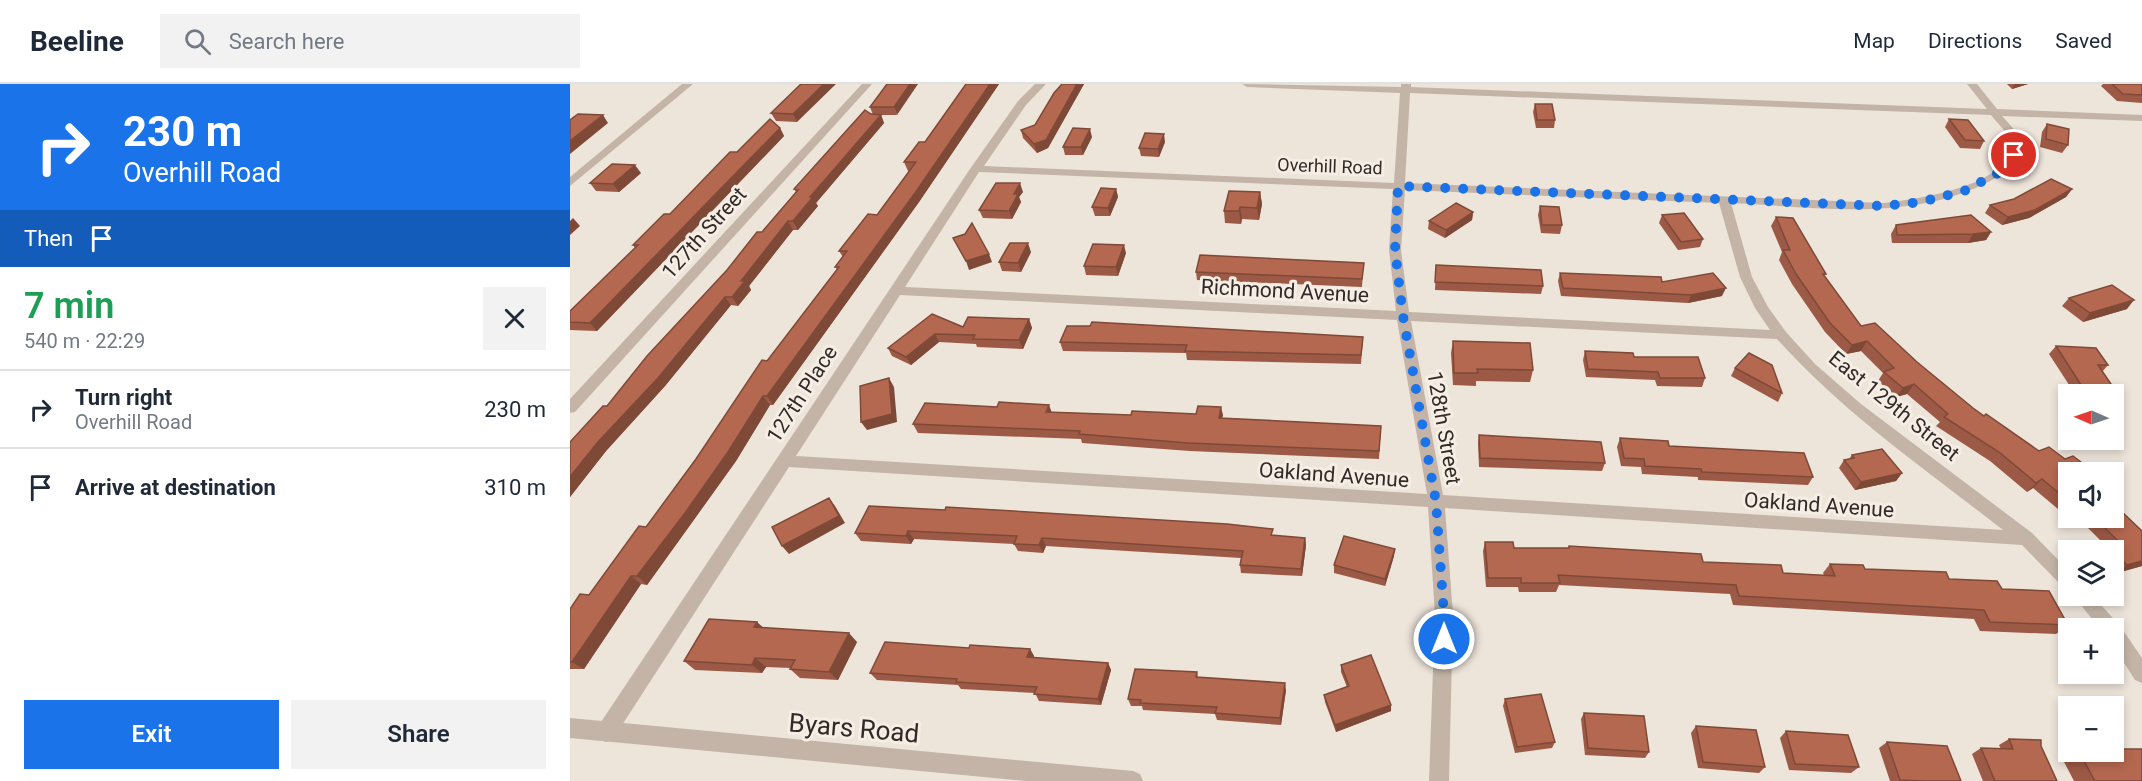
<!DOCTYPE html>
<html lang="en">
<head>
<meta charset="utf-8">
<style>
  :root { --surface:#fff; --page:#f2f2f3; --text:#1f2937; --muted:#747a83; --line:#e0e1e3; --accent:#1a73e8 }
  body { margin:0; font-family:Roboto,sans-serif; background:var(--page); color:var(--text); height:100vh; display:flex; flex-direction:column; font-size:22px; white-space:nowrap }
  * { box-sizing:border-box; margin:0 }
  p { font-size:20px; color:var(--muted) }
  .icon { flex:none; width:33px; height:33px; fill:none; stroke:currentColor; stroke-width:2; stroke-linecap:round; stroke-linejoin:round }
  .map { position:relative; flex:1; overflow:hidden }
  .panel { display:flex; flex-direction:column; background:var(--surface); width:570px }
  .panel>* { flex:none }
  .banner { background:#1a73e8; color:#fff; overflow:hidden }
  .needle { width:39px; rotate:272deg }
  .buttons { position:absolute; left:1488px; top:300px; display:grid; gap:12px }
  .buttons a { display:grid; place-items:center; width:66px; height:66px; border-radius:0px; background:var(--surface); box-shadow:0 3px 9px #0003; font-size:30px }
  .pin { position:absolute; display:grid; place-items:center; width:51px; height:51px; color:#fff; margin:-26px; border:3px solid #fff; border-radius:50%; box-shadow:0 2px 6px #0007 }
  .me { position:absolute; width:66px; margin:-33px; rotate:0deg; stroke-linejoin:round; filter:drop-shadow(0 0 4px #0008) }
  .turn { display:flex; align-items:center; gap:21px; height:126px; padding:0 24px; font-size:27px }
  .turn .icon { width:78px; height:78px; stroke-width:2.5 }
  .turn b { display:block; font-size:42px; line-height:51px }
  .then { display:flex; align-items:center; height:57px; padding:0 24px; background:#0003; gap:12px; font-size:22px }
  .round { display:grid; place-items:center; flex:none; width:63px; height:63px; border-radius:0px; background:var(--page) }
  .summary { display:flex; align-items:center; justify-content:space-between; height:102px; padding:0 24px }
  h1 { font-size:36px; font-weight:600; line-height:45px; color:#1e9e55 }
  .action { display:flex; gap:12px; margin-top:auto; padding:12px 24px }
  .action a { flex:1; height:69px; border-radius:0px; background:var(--accent); color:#fff; font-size:24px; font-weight:600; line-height:69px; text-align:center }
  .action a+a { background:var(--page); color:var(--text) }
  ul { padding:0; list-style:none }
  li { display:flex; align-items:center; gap:18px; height:78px; padding:0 24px; border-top:2px solid var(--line) }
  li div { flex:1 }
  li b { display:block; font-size:22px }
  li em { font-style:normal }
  header { display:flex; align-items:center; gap:36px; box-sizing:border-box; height:84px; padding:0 30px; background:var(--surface); border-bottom:2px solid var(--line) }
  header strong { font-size:28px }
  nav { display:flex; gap:33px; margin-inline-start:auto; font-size:21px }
  .search { width:420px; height:54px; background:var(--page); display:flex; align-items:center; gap:15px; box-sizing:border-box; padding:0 21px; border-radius:0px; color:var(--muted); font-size:22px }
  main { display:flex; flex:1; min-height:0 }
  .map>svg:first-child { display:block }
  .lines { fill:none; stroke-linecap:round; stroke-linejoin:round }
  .minor { fill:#c3b4a7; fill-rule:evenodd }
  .tertiary { fill:#c3b4a7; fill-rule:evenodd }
  .wall { fill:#9c5945 }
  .shaded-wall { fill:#7f4938 }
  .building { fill:#b56850; stroke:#7f4938; stroke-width:1.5 }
  .route { stroke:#1a73e8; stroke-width:10; stroke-dasharray:0 18 }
  .labels { text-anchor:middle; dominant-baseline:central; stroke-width:6; stroke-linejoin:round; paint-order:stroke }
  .far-street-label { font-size:18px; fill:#312a27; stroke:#f6eee5 }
  .street-label { font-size:21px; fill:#312a27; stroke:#f6eee5 }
  .near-street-label { font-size:26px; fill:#312a27; stroke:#f6eee5 }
</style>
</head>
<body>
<header>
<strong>Beeline</strong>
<div class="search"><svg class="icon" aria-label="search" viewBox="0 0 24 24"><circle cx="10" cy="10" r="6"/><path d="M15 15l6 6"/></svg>Search here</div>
<nav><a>Map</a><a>Directions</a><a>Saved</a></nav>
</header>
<main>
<section class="panel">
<div class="banner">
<div class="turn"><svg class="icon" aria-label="right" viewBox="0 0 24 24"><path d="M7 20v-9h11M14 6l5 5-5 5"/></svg><div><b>230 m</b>Overhill Road</div></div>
<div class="then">Then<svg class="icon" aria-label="arrive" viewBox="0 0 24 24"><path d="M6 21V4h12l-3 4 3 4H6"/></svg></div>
</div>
<div class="summary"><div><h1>7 min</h1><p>540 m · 22:29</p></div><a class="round"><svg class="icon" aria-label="close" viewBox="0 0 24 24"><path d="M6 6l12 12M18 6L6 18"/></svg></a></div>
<ul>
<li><svg class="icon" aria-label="right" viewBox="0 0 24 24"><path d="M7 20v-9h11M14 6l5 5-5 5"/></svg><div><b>Turn right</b><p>Overhill Road</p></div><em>230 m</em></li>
<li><svg class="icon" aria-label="arrive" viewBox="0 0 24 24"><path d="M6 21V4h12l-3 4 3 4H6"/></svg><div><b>Arrive at destination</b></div><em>310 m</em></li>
</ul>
<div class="action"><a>Exit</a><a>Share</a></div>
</section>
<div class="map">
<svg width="1572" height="697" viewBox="0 0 1572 697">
  <rect width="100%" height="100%" fill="#ede4da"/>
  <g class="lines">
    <path class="minor" d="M112,0h11l-123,102v-9z
      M292,0h10l-297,328 -5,1v-14z
      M465,0h11l-20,21 -42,61 410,17 6,-90 -153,-6 -5,-3 159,3v-3h10v3l576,22 -20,-25h10l20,25 145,6v6l-140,-5c5,6 11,11 15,18 11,20 -9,38 -25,46 -80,43 -174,27 -261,23l21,74 16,30 18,25 29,32 46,40 171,129 36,37v18l-6,-2 -40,-41 -577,-37 8,107 -4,166h-20l6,-166 -7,-108 -639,-40 -176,272 -7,3 -7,-3 -3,-7 3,-7 371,-556 48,-68zM840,9l581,22c5,7 15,15 17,23 12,48 -93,61 -125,65l-478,-20zM409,88l414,17 -4,61 7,61 -491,-24zM835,106l314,13 21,74 15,31 15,22 -361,-18 -8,-62zM330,211l497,25 30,174 -631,-38zM841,237l366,18c66,74 148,130 226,191l-560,-35z
      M1504,512h19l27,30 22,32v25l-7,-3 -21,-33v-19h-15z"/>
    <path class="tertiary" d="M0,634l563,53 7,3 3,7h-117l-456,-43z"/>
  </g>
  <path class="wall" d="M231,0l-4,38 -21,-1 -5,-8z
    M317,0l10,31h-16l3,8 -68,80 2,3 -20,24h-5l-44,56 2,4 -13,16 -7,-1 -66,81 -59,65 -36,46v-55l37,-36 155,-174 34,-40 -2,-3 77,-75 2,1 -3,-8z
    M396,0h33l-80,118 -146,203h-3l-34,56 -43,60 -46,64 -6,-1 -57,85h-14v-60l19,-14 57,-68 121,-166 70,-92 -2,-2 8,-10 -4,-6 38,-36 32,-44h-1l-4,-9 21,-20z
    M492,0h22l-36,64 -11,5 -14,-15 -2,-8 14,-5z
    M1437,0h21l-16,5z
    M1533,0h39v19l-25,-2 -16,-15z
    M965,20l20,16 -1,8h-18l-3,-16z
    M1379,35l35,22 -4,8 -20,-1 -15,-21z
    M1477,40l21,21 -6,8 -22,-6 2,-15z
    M210,44l4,8 -187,195 -27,-1v-19l65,-63 -2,-3 37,-31 67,-62z
    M522,53l-9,18h-18l-2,-8z
    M595,58l-6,15 -18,-1 -2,-8z
    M71,89l-22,19 -23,-1 -6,-8z
    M546,105l2,8 -8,19h-15l-3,-9z
    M1502,105l-6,8 -37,21 -27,7 -17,-12 5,-8z
    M453,108l-4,5 2,5 -9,17 -29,-1 -4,-8z
    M690,108l2,12 -3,16 -17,-1 -1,5 -16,-1 -1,-12z
    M970,122l22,19 -2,9 -19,-1 -3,-18z
    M903,128l-1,8 -27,18 -17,-9 1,-8z
    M1092,131l41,24 -3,8 -22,3 -19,-27z
    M1206,133l50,57 -2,2 37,50 56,36 56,46 95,64v32l-10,5 -25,-21 -6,4 -37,-31 -54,-35 4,-4 -33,-28 -11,3 -18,-16 5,-8 -22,-22 -15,3 -21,-22 -33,-48 -13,-24 3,-8 -11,-26z
    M1326,141l95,7 -5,8 -18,3h-76l-1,-9z
    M461,168l-10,20 -19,-1 -3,-9z
    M556,169l-8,23 -32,-1 -2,-9z
    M866,181l107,21 -2,8 -106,-4z
    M793,187l-1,16 -165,-7 -1,-8z
    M990,189l102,9 60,14 -34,7 -127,-7 -3,-15z
    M1499,214l58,11 -44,13 -21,-16z
    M362,230l31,13 66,-8 3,9 -9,21 -46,-2 -1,-3 -37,-2 -28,23 -19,-9 -4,-8z
    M793,253l-2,27 -174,-4 -1,-7 -123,-2 -3,-9z
    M883,257l80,29 -3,12 -54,-1v5l-23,-1 -2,-32z
    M1486,262l52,19 -6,7 13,18 -5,4h-35l-26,-40z
    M1015,267l49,6 71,21 -3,9 -45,-1 -2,-6 -69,-3 -3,-17z
    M1165,284l47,25 -4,9 -47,-26z
    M427,323l55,5 79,3h92l-1,3 159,8 -2,33 -189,-8 -108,-8 -1,-4 -163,-6 -5,-9z
    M909,351l126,28 -3,8 -123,-4 -1,-24z
    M1050,354l49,8 144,31 -5,8 -110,-5v-3l-56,-3 -1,-7 -20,-1 -4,-19z
    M1282,371l50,18 -6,8 -41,9 -16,-22 5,-8 5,-1z
    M299,422l436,32 1,7 -4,31 -61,-3 -1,-8 1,-7 -195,-12 -3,7 -25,-2 -4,-7 -100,-5 -3,5 -50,-3 -6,-8z
    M1525,434l47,48 -25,7 -3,-4v-19h-13l5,-4 -20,-20z
    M915,458l29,6h54l1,-2 134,16 80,11 41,2 -1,-2 7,-9 35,5 84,10 53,10 66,36 -12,9 -76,-3 -6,-12 -241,-14 -3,-11 -171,-9 -3,7h-37l-1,-5h-32l-3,-36z
    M824,472l-9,30 -51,-13v-8z
    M193,544l94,14 -19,38 -38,-2 -10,-9 1,-1 -25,-1 -4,6 -67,-3 -11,-9z
    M399,564l61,1 4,7 -1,2 75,5 3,7 -10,35 -62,-4 -4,-8 -74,-4 -3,-4 -81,-5 -7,-7z
    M771,581l50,46 -55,21 -11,-30 -1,-7 23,-8 -6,-15z
    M627,588l1,5 88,13 -5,35 -64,-5 -2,-6 -72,-4 -1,-4h-11l-3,-7z
    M935,615l50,43 -3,6 -37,5 -12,-47z
    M1014,629l65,39 -4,6 -60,-3 -4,-36z
    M1126,642l69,41 -6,6 -61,-5 -7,-35z
    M1216,647l73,36 -8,6 -62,-3 -9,-32z
    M1439,655l32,7 16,35h-74l-11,-27 9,-6 20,1 -2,-4z
    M1317,658l74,39h-71l-11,-33z
    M1503,668h41l28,29h-68l-12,-23z"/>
  <path class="shaded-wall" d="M254,0h12l-39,38 -4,-8z
    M340,0h8l-21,31 -3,-8z
    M420,0h9l-80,118 -146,203 -6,-9z
    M507,0h7l-36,64 -11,5 -3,-9z
    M1445,0h13l-16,5z
    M33,31l5,8 -38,31v-13z
    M311,31l3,8 -68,80 2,3 -20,24 -5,-9 17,-24z
    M210,44l4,8 -187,195 -7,-8z
    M520,45l2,8 -9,18 -2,-8z
    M594,50l1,8 -6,15 -1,-8z
    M65,81l6,8 -22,19 -6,-8z
    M450,99l3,9 -4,5 2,5 -9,17 -3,-8 5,-17z
    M546,105l2,8 -8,19 -2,-8z
    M1502,105l-6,8 -37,21 -27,7 6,-8z
    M690,108l2,12 -3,16 -2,-12z
    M670,123l2,12 -1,5 -2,-13z
    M903,128l-1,8 -27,18 1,-8z
    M3,134l7,8 -10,9v-14z
    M218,137l5,9 -44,56 2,4 -13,16 -6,-9 9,-16z
    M1421,148l-5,8 -18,3 5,-9z
    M458,159l3,9 -10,20 -3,-9z
    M554,161l2,8 -8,23 -2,-9z
    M419,170l3,8 -23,8 -3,-9z
    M1156,204l-4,8 -34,7 3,-8z
    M155,213l6,8 -66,81 -59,65 -36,46v-20l27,-34z
    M1564,216l-7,9 -44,13 7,-9z
    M459,235l3,9 -9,21 -4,-9z
    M365,250l4,8 -28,23 -5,-8z
    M1297,257l-6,10 -15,3 6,-9z
    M319,294l5,9 3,35 -30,8 -6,-8z
    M1344,300l-7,10 -11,3 7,-9z
    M193,312l7,9 -34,56 -43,60 -46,64 -10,-9z
    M479,321l3,8 -6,-1z
    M651,323l2,8 -3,11 -1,-8z
    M1332,389l-6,8 -41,9 6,-8z
    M1472,395l-9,9 -6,4 9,-9z
    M259,414l6,8 10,17 -56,31 -7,-8z
    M1497,416h1v4l-10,5z
    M338,447l6,8 -3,5 -5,-8z
    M472,454l4,8 -3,7 -4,-8z
    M735,454l1,7 -4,31 -1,-7z
    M825,465l-1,7 -9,30v-7z
    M1572,477v5l-25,7 10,-8z
    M61,492l10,8 -57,85 -12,-7z
    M187,538l10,9 -13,-4z
    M279,549l8,9 -19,38 -9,-8z
    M460,565l4,7 -3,8 -4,-7z
    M185,574l11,9 -4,6 -10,-8z
    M538,579l3,7 -10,35 -3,-6z
    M715,599l1,7 -5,35 -1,-7z
    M821,621v6l-55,21 -1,-7z"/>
  <path class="building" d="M231,0h23l-31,30 -22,-1z
    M317,0h23l-16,23h-24z
    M396,0h24l-75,109 -148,203h-4l-35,56 -43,61 -48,63h-6l-59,86h-2v-53l10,-15 9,1 50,-69 7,1 50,-68 66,-99 5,1 72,-94h-4l12,-16h-8l29,-37 9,1 39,-53h-12l15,-20h6z
    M492,0h15l-31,56 -12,4 -13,-14 14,-5 19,-32z
    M1542,0h30v11l-19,-1z
    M965,20h17l3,16h-18z
    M295,26l6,4 10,1 -71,82h3l-20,24h-5l-47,60h4l-13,16h-7l-67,81 -61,65 -27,34v-35l33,-36h4l40,-50 80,-86 30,-38h5l36,-42 -4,-1z
    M8,30l25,1 -33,26v-21z
    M200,35l10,9 -190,195 -20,-1v-11l68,-66h-5l31,-31h6l60,-62h7z
    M1379,35l19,1 16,21 -19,-1z
    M1477,40l22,5 -1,16 -22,-6z
    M503,44l17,1 -9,18h-18z
    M575,49l19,1 -6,15 -19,-1z
    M42,80l23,1 -22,19 -23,-1z
    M1481,95l21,10 -37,21 -27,7 -18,-12 24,-6z
    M426,99h24l-6,11h4l-9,17 -30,-1z
    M531,104l15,1 -8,19 -16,-1z
    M659,107l31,1 -3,16 -17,-1 -1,4h-15z
    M886,119l17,9 -27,18 -17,-9z
    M970,122l19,1 3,18h-20z
    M1114,129l19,26 -22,3 -19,-27z
    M1401,131l20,17 -18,2 -76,1 -1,-10z
    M1206,133l17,1 33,56h-3l38,52 14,-3 42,39 56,46 11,8 2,-2 53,37 10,-4 16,12 8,-3 21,16h-26v28h-1l-25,-21 -6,4 -37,-31 -55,-35 4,-3 -34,-30 -11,4 -19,-16 10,-4 -27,-27 -15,4 -22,-22 -34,-49 -13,-24h7z
    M402,139l17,31 -23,7 -13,-23 12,-4z
    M440,159h18l-10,20 -19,-1z
    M523,160l31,1 -8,22 -32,-1z
    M630,171l164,8 -2,16 -166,-7z
    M866,181l105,5 2,16 -108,-4z
    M990,189l101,4 1,5 51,-9 13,15 -35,7 -128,-7z
    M1542,201l22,15 -44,13 -21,-15z
    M362,230l31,13 5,-10 61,2 -10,21 -46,-1 2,-4 -40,-1 -29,23 -18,-9z
    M522,238l271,15 -2,18 -176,-4 2,-6 -127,-3 7,-16h23z
    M883,257l77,2 3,27 -56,-1 1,4h-24z
    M1486,262l40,2 12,17h-10l17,25 -32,-2z
    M1015,267l48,2 1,4h64l7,21h-45l-2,-6 -70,-3z
    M1179,269l23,12 10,28 -47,-25z
    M319,294l3,36 -31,8 -1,-36z
    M429,318l50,3 -3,7 85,3 1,-4 64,3 2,-8 23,1 -2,11 162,8 -2,25 -191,-8 -109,-9 1,-3 -167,-7 12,-21 72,4z
    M909,351l122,7 4,21 -125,-5z
    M1050,354l48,3 1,5 135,7 9,24 -111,-5 -1,-3 -56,-3 -1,-7 -20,-1z
    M1312,365l20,24 -41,9 -17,-22 10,-2 -2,-3z
    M259,414l10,18 -57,30 -10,-19z
    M299,422l76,4 1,-3 281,17 46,5 -2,6 34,3 -4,31 -61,-4 3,-14 -201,-13 -3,7 -25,-1 3,-8 -109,-5 -2,5 -51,-3z
    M1551,427l21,20v30l-15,4 -13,-13v-2l-7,-5 12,-3 -24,-24h19v-5z
    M774,452l51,13 -10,30 -51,-14z
    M915,458h28l1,6h55v-2l132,8 2,8 78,3 2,8 52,3 -5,-12 33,1 2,4 81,3 3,7 48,2 5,8 47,2 19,34 -78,-3 -6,-12 -245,-14 -3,-11 -178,-10 2,8h-39v-5h-33z
    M139,535l48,3 -3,5 95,6 -20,39 -39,-3 5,-9 -40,-2 -3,7 -68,-4z
    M315,558l84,6 1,-3 60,4 -3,8 81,6 -10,36 -64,-5 3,-7 -81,-5 1,-3 -87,-6z
    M801,571l20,50 -56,20 -11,-30 25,-9 -8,-21z
    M565,585l62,3 -1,5 89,6 -5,35 -65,-5 2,-6 -77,-4 1,-3 -13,-1z
    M971,610l14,48 -38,5 -12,-48z
    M1014,629l60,3 5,36 -61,-4z
    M1126,642l60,4 9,37 -62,-5z
    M1216,647l62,4 11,32 -64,-3z
    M1439,655l32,1v6l16,35h-62l-14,-33 32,1z
    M1317,658l60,4 14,35h-38l-23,-1z
    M1544,665h28v32h-47l-16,-29h35z"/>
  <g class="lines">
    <path class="route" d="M874,555v-24l-8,-113 -33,-186 -8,-66 3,-64 485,20 38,-4 43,-11 38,-20 12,-16"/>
  </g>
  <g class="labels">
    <g class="far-street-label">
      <text transform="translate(760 82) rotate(2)">Overhill Road</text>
    </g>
    <g class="street-label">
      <text transform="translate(134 149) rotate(-48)">127th Street</text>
      <text transform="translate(715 207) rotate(3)">Richmond Avenue</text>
      <text transform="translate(232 310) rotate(-57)">127th Place</text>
      <text transform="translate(1324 322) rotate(39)">East 129th Street</text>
      <text transform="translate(874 344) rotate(80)">128th Street</text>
      <text transform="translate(764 391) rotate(4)">Oakland Avenue</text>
      <text transform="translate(1249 421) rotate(4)">Oakland Avenue</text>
    </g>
    <g class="near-street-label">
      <text transform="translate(284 644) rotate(5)">Byars Road</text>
    </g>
  </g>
</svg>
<div class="buttons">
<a><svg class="needle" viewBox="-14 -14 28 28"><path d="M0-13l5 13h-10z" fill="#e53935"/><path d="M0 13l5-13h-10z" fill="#747a83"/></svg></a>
<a><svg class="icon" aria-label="sound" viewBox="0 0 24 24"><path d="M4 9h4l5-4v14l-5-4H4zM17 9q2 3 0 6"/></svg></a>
<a><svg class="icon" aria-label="layers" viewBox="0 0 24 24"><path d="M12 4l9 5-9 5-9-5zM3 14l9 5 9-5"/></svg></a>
<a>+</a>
<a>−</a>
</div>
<div class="pin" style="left:1444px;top:71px;background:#d93025"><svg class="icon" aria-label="arrive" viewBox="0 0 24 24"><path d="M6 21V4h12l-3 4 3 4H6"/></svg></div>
<svg class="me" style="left:874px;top:555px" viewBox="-20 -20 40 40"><circle r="17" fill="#1a73e8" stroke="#fff" stroke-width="3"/><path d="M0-11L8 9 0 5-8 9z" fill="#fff"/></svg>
</div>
</main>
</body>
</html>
